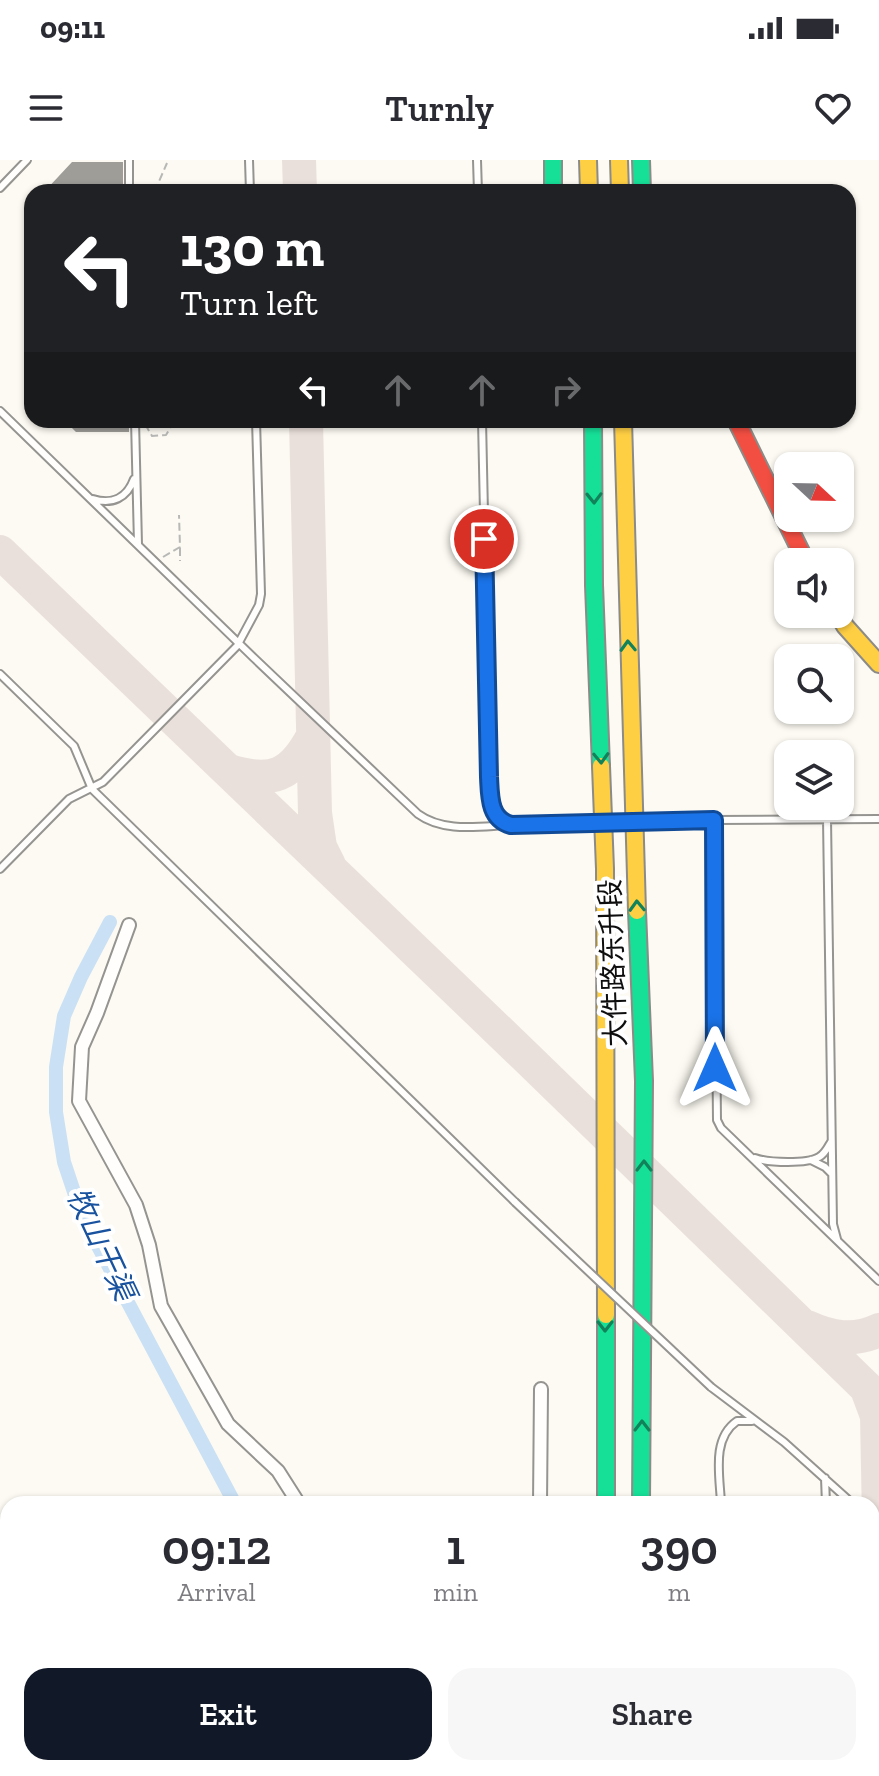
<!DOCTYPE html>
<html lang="en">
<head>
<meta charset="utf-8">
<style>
  :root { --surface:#fff; --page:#f7f7f7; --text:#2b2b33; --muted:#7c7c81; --accent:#111827 }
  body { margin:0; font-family:"Zilla Slab","Noto Sans SC",serif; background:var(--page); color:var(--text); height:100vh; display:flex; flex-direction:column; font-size:30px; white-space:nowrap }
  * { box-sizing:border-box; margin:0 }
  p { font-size:26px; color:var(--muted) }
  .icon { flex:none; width:44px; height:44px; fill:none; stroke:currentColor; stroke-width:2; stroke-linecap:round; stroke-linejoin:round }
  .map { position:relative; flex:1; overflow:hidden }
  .panel { position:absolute; left:0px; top:1336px; width:880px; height:280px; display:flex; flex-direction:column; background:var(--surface); border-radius:24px 24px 0 0; box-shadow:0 2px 6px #0004 }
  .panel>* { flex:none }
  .guide { position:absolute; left:24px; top:24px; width:832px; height:244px; border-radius:24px; box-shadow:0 2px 6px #0004; background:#202124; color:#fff; overflow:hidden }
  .needle { width:52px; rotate:112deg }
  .fabs { position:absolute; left:774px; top:292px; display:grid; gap:16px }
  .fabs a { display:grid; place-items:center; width:80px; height:80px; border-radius:16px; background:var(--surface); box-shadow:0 2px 6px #0004; font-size:40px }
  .pin { position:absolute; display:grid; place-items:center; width:68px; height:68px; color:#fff; margin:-34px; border:4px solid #fff; border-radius:50%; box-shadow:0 2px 8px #0007 }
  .me { position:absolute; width:88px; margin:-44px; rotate:0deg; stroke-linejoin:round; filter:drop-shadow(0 0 6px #0008) }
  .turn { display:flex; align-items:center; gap:28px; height:168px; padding:0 24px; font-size:36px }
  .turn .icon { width:104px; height:104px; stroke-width:2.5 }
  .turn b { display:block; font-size:56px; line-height:68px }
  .lanes { display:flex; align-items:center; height:76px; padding:0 24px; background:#0003; justify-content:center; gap:40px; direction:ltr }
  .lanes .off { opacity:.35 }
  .eta { display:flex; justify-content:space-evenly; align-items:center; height:136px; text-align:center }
  .eta b { font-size:48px; font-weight:600; line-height:56px }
  .button { display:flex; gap:16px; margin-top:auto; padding:16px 24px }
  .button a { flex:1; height:92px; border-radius:24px; background:var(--accent); color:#fff; font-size:32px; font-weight:600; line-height:92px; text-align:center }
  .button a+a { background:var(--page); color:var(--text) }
  .status { display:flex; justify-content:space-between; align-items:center; height:56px; padding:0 40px; background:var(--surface); direction:ltr }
  .status svg { height:22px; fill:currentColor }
  header { display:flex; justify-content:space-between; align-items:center; height:104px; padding:0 24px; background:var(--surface); font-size:36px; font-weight:600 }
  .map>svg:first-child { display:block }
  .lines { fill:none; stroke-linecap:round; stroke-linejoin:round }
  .canal { stroke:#cae0f4; stroke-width:14 }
  .taxiway { stroke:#eae0db; stroke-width:34 }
  .building { fill:#9f9d98 }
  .lane-casing { stroke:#959491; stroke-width:10 }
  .street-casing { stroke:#959491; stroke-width:16 }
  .fast-casing { stroke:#8c8b87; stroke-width:20 }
  .slow-casing { stroke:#8c8b87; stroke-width:20 }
  .jam-casing { stroke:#8c8b87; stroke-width:20 }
  .path { stroke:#b8b8b6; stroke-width:2; stroke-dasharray:8 4; stroke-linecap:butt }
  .lane { stroke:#fffefd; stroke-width:6 }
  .street { stroke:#fffefd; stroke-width:12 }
  .fast { stroke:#16e098; stroke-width:16 }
  .slow { stroke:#ffcf43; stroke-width:16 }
  .jam { stroke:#f24e42; stroke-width:16 }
  .lane-bridge-casing { stroke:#959491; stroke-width:10; stroke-linecap:butt }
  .lane-bridge { stroke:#fffefd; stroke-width:6 }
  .oneway { stroke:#12825a }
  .route-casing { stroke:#114b97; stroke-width:20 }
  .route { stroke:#1a73e8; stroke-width:14 }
  .labels { text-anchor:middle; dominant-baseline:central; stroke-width:8; stroke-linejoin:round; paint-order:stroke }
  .street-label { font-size:28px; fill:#0e0e0e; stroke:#fff }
  .water-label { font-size:30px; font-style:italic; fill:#19529f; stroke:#fff }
</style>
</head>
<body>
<div class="status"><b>09:11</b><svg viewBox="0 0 49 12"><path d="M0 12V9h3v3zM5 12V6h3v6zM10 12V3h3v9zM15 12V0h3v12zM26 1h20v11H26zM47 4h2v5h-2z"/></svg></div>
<header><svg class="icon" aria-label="menu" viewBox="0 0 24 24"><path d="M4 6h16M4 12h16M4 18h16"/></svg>Turnly<svg class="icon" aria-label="heart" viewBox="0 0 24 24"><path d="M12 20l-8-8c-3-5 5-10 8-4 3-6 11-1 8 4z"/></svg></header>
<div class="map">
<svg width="879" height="1616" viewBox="0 0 879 1616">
  <rect width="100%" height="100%" fill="#fcfaf2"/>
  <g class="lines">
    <path class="canal" d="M110,762l-29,55 -17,39 -8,51v45l8,50 18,54 153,288
      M283,1608l1,8"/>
    <path class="taxiway" d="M299,0l1,32
      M306,260l9,393 5,34 9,18
      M0,392l525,504 354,344
      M229,611c43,13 63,5 84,-35
      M807,1167c24,11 47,15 72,3
      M867,1229l10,27 2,104"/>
  </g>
  <path class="building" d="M72,2h51v30h-79z
    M64,260h65v12h-53z"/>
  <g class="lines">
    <defs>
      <path id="lane" d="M129,0v32
        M249,0l1,32
        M477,0l1,32
        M0,28l27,-28
        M0,251l254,247 164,156c26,19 62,12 93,11
        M135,260l3,124
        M482,260l8,374c2,12 4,26 17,30
        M93,339c19,6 34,-1 41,-20
        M0,514l74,72 18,43 423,413
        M827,659l6,405 4,15
        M714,660l3,300 4,8 158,153
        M714,660l165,-1
        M0,709l69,-70 34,-17 134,-136 22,-41 2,-11 -5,-174
        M755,998c14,5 52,6 64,-1 6,-3 9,-10 12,-15
        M811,1000l14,7 7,7
        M711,1227l73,55 69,62
        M825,1318l1,26
        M721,1344c-1,-28 -10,-65 16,-83h15
        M872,1365l7,8
        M726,1608v8
        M832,1608l1,8"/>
      <path id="street" d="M129,765l-32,88 -15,34 -3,54 57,104 13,40 12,61 67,118 50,47 21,33
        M540,1344l1,-115
        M247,1608l19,8
        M415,1608v8
        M530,1616v-8"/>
      <path id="fast" d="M553,0v32
        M641,0l1,32
        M593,260l1,165 7,181
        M637,751l7,170 -3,423
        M606,1155v189"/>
      <path id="slow" d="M588,0l1,32
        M619,0l1,32
        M623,260l14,491
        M838,454l7,12 34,38
        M601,606l4,103 1,446
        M606,1608v8
        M636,1608v8"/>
      <path id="jam" d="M736,260l70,142"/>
    </defs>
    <use href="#lane" class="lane-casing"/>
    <use href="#street" class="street-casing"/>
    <use href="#fast" class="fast-casing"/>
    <use href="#slow" class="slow-casing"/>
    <use href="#jam" class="jam-casing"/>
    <path class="path" d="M139,28l18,-2 10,-23
      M145,264l7,12 14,-1 6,-10
      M180,388v13
      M163,397l17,-10 -1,-32"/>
    <use href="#lane" class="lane"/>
    <use href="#street" class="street"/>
    <use href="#fast" class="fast"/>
    <use href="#slow" class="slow"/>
    <use href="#jam" class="jam"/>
    <defs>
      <path id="lane-bridge" d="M511,665l195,-5
        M515,1042l196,185"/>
    </defs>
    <use href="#lane-bridge" class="lane-bridge-casing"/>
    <use href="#lane-bridge" class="lane-bridge"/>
  </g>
  <defs><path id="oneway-chevron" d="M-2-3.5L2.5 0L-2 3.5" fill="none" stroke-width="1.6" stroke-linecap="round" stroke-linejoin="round" transform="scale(2)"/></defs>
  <g class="oneway">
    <use href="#oneway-chevron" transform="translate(594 338) rotate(89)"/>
    <use href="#oneway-chevron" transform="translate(628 486) rotate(-92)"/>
    <use href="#oneway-chevron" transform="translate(601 598) rotate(88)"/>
    <use href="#oneway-chevron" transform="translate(637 746) rotate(-92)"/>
    <use href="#oneway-chevron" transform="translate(644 1006) rotate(-90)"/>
    <use href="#oneway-chevron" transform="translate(605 1166) rotate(90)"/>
    <use href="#oneway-chevron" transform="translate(642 1266) rotate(-90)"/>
  </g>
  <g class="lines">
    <defs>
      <path id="route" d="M484,379l5,238c1,19 0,42 22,48l203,-5 1,248"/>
    </defs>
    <use href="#route" class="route-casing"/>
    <use href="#route" class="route"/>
  </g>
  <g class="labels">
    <g class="street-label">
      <text transform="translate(613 803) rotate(-92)">大件路东升段</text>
    </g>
    <g class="water-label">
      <text transform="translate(101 1084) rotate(65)">牧山干渠</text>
    </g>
  </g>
</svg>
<div class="fabs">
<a><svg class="needle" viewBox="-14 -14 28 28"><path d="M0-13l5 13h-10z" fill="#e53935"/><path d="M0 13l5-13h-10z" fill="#7c7c81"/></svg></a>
<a><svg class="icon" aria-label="sound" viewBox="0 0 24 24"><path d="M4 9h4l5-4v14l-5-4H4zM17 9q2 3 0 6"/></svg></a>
<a><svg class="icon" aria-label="search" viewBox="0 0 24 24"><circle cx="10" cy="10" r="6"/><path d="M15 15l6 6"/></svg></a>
<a><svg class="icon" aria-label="layers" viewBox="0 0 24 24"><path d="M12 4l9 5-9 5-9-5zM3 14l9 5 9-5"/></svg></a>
</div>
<div class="pin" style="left:484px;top:379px;background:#d93025"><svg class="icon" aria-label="arrive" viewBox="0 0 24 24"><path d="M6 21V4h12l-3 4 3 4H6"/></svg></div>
<svg class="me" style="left:715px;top:908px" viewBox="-20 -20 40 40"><path d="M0-17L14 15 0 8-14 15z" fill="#1a73e8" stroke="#fff" stroke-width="4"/></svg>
<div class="guide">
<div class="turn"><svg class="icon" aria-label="left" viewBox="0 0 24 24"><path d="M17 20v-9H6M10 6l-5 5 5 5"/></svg><div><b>130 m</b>Turn left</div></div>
<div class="lanes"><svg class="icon" aria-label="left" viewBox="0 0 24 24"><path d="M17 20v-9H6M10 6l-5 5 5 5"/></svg><svg class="icon off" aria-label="ahead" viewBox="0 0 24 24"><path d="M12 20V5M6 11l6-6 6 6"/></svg><svg class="icon off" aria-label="ahead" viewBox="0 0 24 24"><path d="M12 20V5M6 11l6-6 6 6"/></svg><svg class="icon off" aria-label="right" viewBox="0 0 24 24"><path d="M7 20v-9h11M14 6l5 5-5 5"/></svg></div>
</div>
<section class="panel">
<div class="eta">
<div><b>09:12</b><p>Arrival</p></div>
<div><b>1</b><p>min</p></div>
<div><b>390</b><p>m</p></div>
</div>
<div class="button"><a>Exit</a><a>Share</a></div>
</section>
</div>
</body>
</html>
